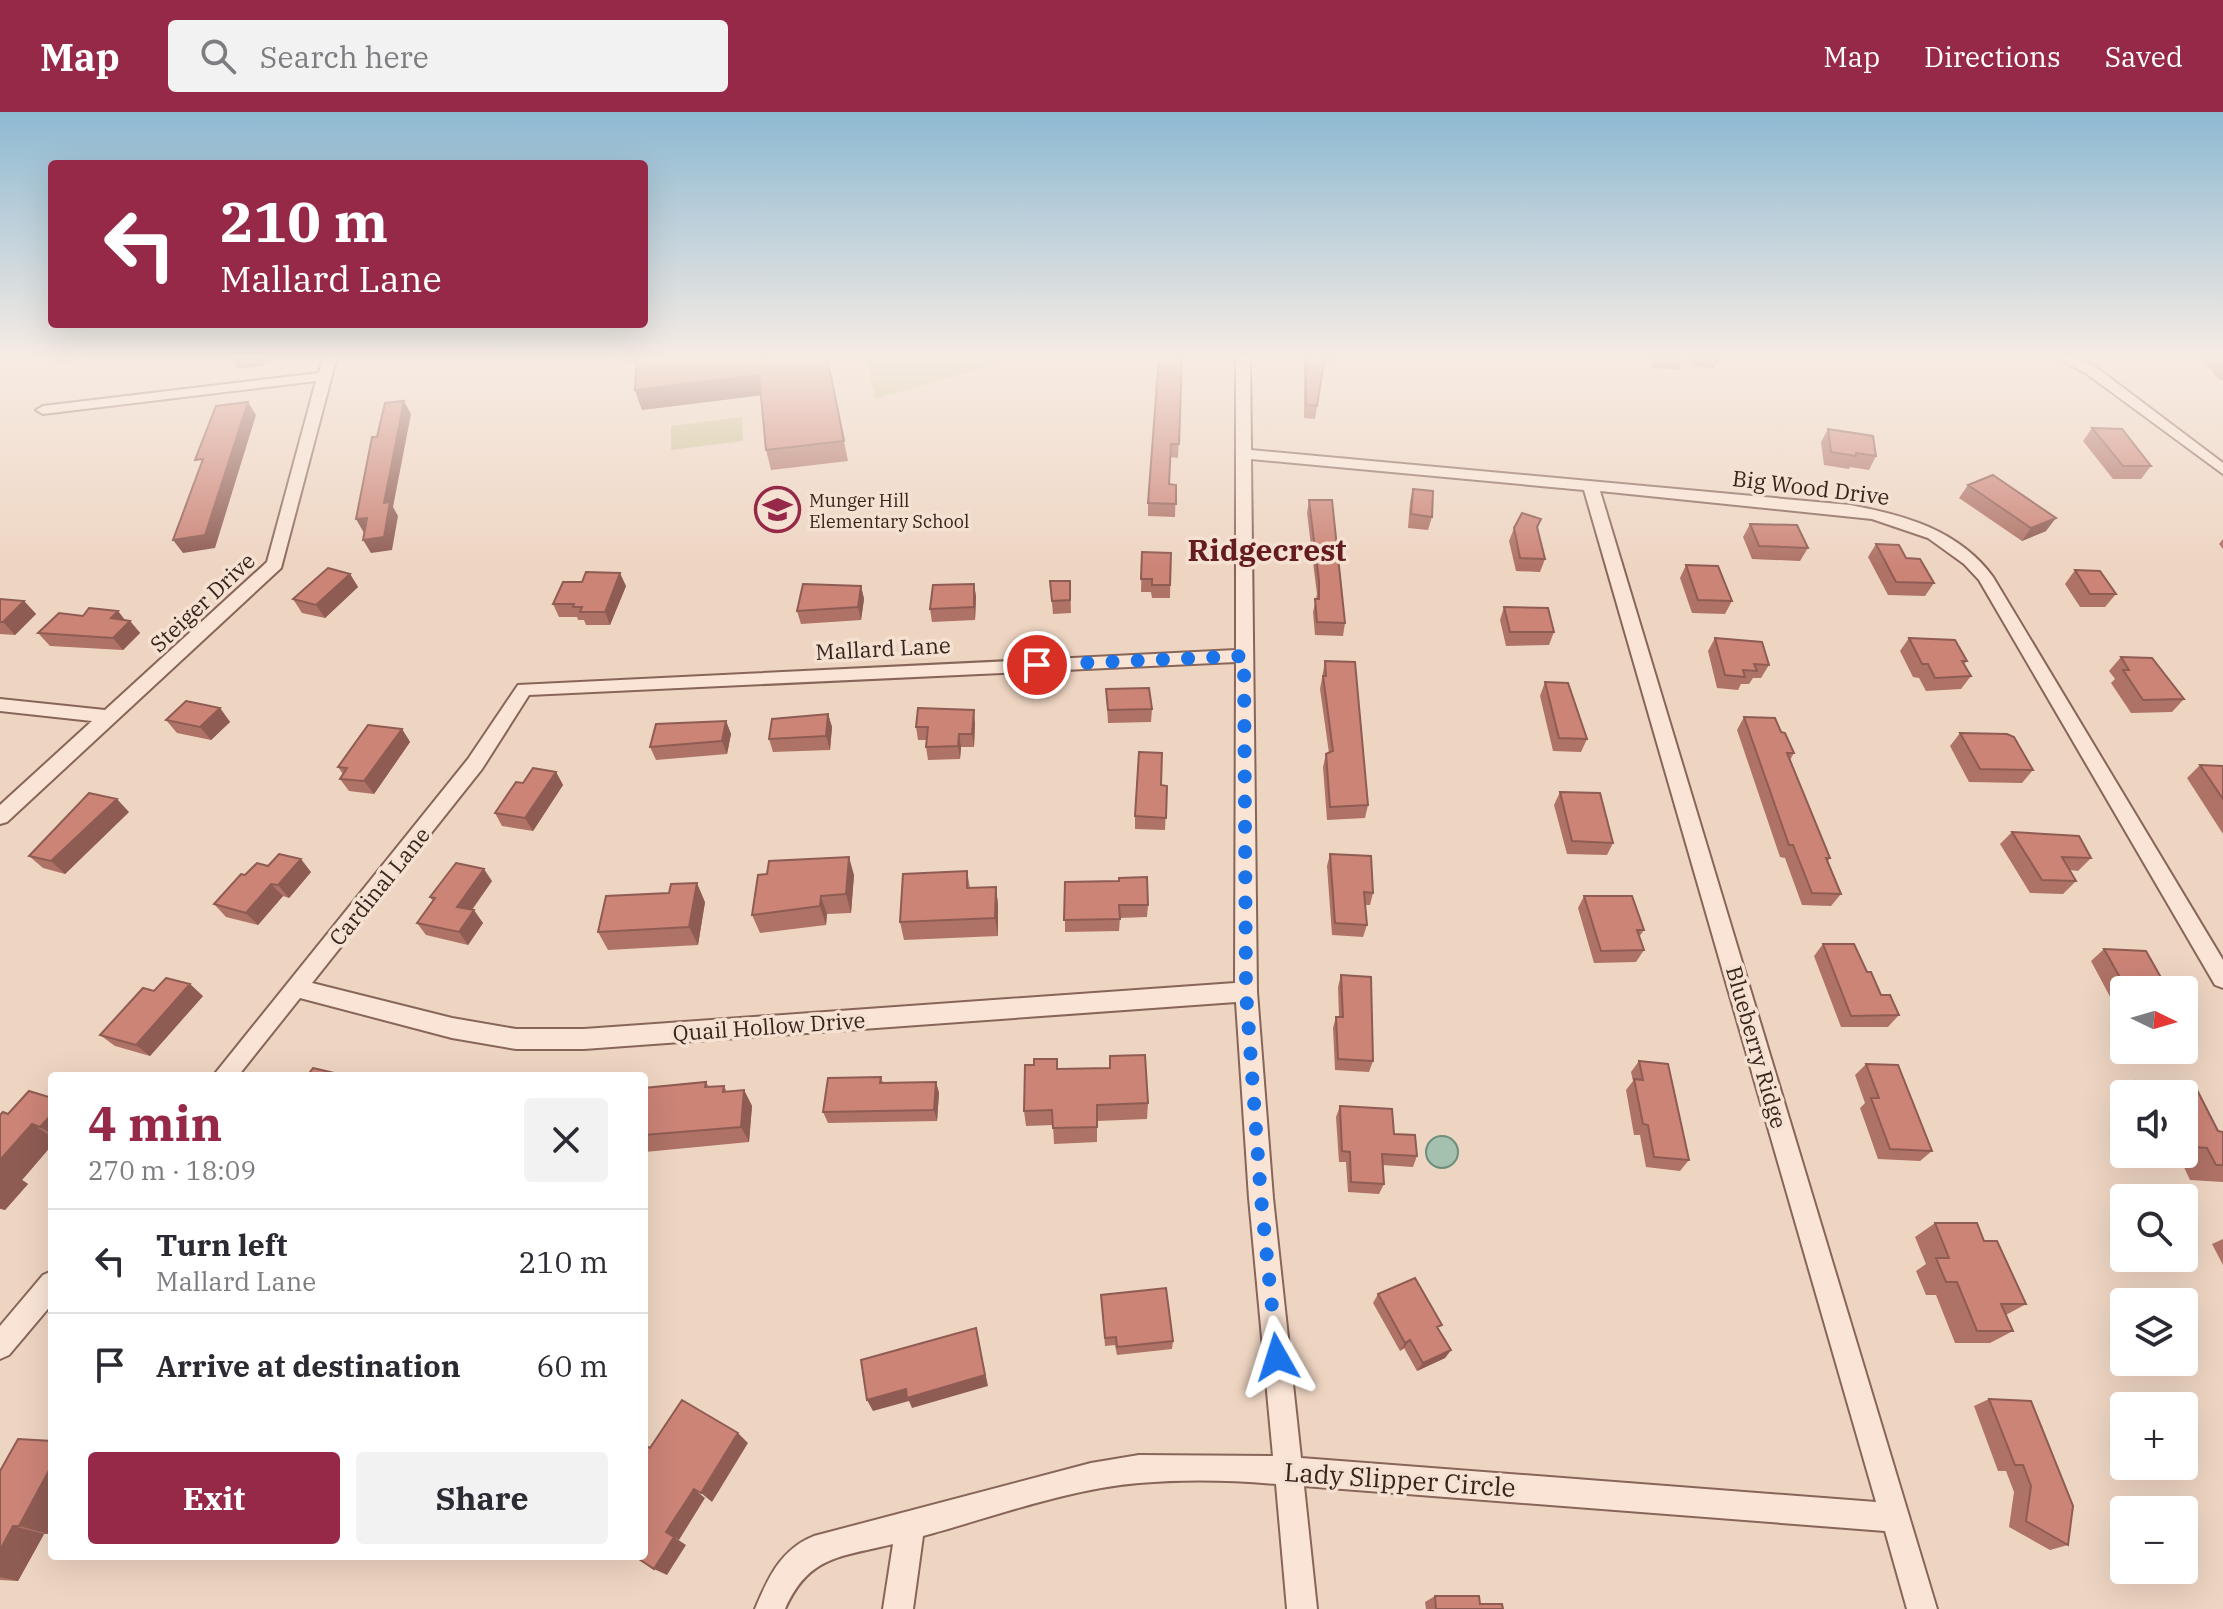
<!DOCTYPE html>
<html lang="en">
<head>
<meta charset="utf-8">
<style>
  :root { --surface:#fff; --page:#f2f2f3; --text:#2b2b33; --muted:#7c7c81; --line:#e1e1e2; --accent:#972948 }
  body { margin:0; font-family:"IBM Plex Serif",serif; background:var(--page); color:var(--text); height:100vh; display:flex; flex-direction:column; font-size:30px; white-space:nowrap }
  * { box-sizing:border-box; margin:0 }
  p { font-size:26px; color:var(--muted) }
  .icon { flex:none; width:44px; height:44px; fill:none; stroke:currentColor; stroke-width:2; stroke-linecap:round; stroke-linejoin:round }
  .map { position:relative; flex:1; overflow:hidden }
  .details { position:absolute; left:48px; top:960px; width:600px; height:488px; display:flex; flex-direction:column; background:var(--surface); border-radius:8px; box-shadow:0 8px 32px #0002 }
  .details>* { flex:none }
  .guide { position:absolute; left:48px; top:48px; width:600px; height:168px; border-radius:8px; box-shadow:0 8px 32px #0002; background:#972948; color:#fff; overflow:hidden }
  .needle { width:52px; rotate:95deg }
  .buttons { position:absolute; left:2110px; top:864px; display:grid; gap:16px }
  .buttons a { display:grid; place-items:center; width:88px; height:88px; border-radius:8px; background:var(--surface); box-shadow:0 8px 32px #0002; font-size:40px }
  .pin { position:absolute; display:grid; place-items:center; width:68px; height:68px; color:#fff; margin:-34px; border:4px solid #fff; border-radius:50%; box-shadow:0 2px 8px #0007 }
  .me { position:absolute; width:88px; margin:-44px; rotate:354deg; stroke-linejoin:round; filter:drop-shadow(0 0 6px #0008) }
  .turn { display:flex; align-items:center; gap:28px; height:168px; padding:0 40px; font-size:36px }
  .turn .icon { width:104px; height:104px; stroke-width:2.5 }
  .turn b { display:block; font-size:56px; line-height:68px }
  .round { display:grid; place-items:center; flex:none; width:84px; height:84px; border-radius:8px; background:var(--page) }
  .summary { display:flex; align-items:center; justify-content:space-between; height:136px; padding:0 40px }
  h1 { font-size:48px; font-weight:800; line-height:60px; color:var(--accent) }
  .primary-button { display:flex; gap:16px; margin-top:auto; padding:16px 40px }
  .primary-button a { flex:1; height:92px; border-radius:8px; background:var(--accent); color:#fff; font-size:32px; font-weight:800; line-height:92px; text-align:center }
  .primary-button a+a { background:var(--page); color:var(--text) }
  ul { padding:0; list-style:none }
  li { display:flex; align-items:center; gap:24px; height:104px; padding:0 40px; border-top:2px solid var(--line) }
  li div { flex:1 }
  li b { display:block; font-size:30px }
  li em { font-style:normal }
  header { display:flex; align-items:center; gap:48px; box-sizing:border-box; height:112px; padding:0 40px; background:var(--accent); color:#fff }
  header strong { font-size:38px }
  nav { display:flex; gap:44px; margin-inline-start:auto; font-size:28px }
  .search { width:560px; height:72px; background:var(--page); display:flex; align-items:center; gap:20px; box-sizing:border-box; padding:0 28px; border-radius:8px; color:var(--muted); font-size:30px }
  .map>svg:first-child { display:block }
  .green { fill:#ccc496 }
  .water { fill:#a4c1b0; stroke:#6b8f7c; stroke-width:2 }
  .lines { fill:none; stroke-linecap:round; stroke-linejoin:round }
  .minor-casing { stroke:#886559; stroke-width:4 }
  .minor { fill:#f9e4d5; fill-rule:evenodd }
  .wall { fill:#af7266 }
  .shaded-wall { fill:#8f5c53 }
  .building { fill:#cc8477; stroke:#8f5c53; stroke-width:2 }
  .route { stroke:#1a73e8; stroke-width:14; stroke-dasharray:0 25.2 }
  .labels { text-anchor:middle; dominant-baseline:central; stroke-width:7; stroke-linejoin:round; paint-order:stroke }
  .far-poi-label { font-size:18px; fill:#38231d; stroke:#f5e1d1; text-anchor:start }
  .street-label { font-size:22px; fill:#38231d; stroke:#f5e1d1 }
  .near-street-label { font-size:26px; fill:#38231d; stroke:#f5e1d1 }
  .district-label { font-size:30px; font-weight:bold; fill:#641c21; stroke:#f5e1d1 }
</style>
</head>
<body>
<header>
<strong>Map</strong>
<div class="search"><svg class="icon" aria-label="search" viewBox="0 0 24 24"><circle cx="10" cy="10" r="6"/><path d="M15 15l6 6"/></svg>Search here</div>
<nav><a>Map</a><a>Directions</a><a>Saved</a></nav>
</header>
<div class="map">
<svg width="2223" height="1497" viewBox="0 0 2223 1497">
  <rect width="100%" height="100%" fill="#eed5c2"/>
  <path class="green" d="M866,244h158l-149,43z
    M742,305l1,24 -72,9v-24z"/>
  <path class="water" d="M1426 1040a16 16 0 1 1 32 0a16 16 0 1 1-32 0Z"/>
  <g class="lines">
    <defs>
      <path id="minor" d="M323,244h14l-56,212 -274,254 -7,2v-19l92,-84 -92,-10v-12l105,11 162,-148 49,-181 -273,33 -7,-4 7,-4 276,-33z
        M1236,244h14l1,94 599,55c54,10 109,25 143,72l230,383v28l-8,-3 -236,-405 -15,-16 -36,-26 -56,-19 -272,-28 337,1118h-30l-22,-78 -581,-45 13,123h-30l-11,-125c-45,-4 -92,-5 -137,-1 -72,6 -146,34 -216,53l-10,73h-30l10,-65c-52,13 -84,11 -108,65h-30c13,-31 26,-60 59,-73l277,-73 48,-8 134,1 -24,-258 -13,-196 -652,47h-68l-64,-11 -152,-40 -62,78h-25l255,-317 50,-74 718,-35zM1251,347l333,31 292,1012 -575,-44 -28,-260 -16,-206zM1236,550l-1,321 -651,46h-68l-64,-11 -140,-35 170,-214 47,-74z
        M2053,244h18l26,12 126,95v11l-136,-100z
        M52,1159v33l-43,51 -9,4v-33l43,-51z"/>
    </defs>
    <use href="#minor" class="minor-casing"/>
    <use href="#minor" class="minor"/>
  </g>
  <path class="wall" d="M827,244l21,105 -77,9 -5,-20 -5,-55 -119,15 -7,-20z
    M1182,244l-4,102 -8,-1 -1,27 7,1 -1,32 -27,-1v-13z
    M1304,244h32l-1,6 -10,-1 -10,58 -11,-1z
    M1649,244h35l-5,14 -26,-2z
    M1689,244h31l-6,12 -22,-1z
    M2200,244h23v24h-4z
    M2092,316l59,38 -10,13h-28l-30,-38z
    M1828,317l48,27 -7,14 -19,-3 -1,2 -25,-4 -3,-23z
    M1968,373l78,46 -24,10 -63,-43z
    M1413,377l19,28 -4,13 -20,-2 2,-26z
    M1309,388l36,123 -2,13 -28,-1 -2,-23 4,-18 -10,-81z
    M1750,412l58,24 -8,13 -48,-2 -9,-22z
    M1514,416l24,1 7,30 -5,13 -24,-1 -7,-30z
    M2223,427v10l-4,-5z
    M1876,432l30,14 28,25 -9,13 -37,-1 -20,-38z
    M1142,440l29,1 -1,45h-18l-1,-6h-10z
    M1686,453l46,36 -7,13 -33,-1 -12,-35z
    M2075,458l41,24 -11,13h-25l-15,-23z
    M350,462l8,13 -33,31 -23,-5 -9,-14z
    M1050,469h20l1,32 -18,1z
    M974,472l2,13 -1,23 -43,2 -2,-13z
    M626,474l-16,39h-24l-2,-5h-6l-1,-3h-18l-6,-13z
    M861,474l3,13 -3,21 -60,4 -4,-13z
    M0,487l24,2 12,13 -21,21 -15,-1z
    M1504,495l50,25 -5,13 -43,1 -6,-26z
    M118,499l7,9 5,1 10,12 -17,17 -73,-4 -12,-13 45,-17z
    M1715,526l54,27 -8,13h-8l-4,6h-8l-3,6 -21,-2 -9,-37z
    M1909,526l58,23 -3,3 7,12 -10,13 -35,2 -7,-13 -6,-1 -13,-26z
    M2121,545l63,42 -12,13 -41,1 -20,-30 4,-4 -6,-8z
    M1325,549l43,144 -3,13 -38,2 -4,-53 3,-13 3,-1 -9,-64z
    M1545,570l42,57 -6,13 -28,-1 -13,-55z
    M1106,577l46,20 -1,13 -43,1z
    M220,596l10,14 -19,18 -34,-7 -11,-13z
    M828,602l4,13 -2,23 -57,2 -4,-13z
    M1744,605l37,15 13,21 -4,7 40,98 -2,3 13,33 -10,12 -29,-1 -17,-47 -5,-1 -43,-127z
    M726,609l5,13 -4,20 -71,6 -6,-13z
    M975,611l-1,24h-13l-1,12 -32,1 -2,-13 1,-7h-9l-2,-13z
    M402,617l8,13 -36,52 -25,-3 -9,-12 3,-5 -5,-7z
    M1960,621l73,37 -11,13 -53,-1 -19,-36z
    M2200,653l23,1v68l-36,-56z
    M556,660l7,13 -30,46 -31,-5 -7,-13 28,-30z
    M1161,673l6,1 -2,44 -30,-1v-13z
    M1560,680l53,51 -6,12 -40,-1 -13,-49z
    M129,700l-64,62 -22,-6 -14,-12z
    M2012,720l79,26 -13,13 -8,-1 6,11 -13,13 -33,-1 -30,-49z
    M1330,742l43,39 -3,12h-5l2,20 -4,12 -31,-2 -5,-69z
    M268,754l43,6 -22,26 -6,-2 -25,29 -32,-8 -12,-13 31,-29z
    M967,759l3,17 26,-1 2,18v31l-94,4 -4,-18z
    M854,763l-3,38 -24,1 -1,11 -66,8 -8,-18z
    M492,769l-20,29 11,13 -15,22 -42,-10 -9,-12 16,-22 -3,-4z
    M1065,770l83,23 -1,12 -27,1 -1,13 -54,1z
    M1584,784l60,34 -5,7 5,13 -8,12 -42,1 -16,-55z
    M705,790l-7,43 -90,5 -10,-18z
    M1823,832l44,28 14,23 18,20 -11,12h-47l-27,-71z
    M2104,837l64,41h-44v33l-33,-62z
    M1341,863l32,86 -4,11 -34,-2 -2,-42 3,-11h3l-1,-30z
    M154,879l49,5 -53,60 -35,-10 -15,-11z
    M1639,949l50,99 -9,11 -34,-4 -6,-32h-6l-8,-45 7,-9 -2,-9z
    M1866,952l66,87 -12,10 -42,-2 -18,-51 5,-5 -10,-28z
    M1057,957l91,34 -1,16 -50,2v21l-43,2 -1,-19 -27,1 -2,-15z
    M881,965l2,6 53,-1 3,11 -2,28 -109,2 -5,-11z
    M2137,969l58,5 23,45 5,1v50l-33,-2 -8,-17 -38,-3 -3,-6h43v-60h-60v24l-9,-20z
    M706,970l3,5 15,-1 3,6 17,-2 8,16 -3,36 -104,10 -1,-2v-62z
    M52,986v47l-30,35 6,4 -23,26 -5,-1v-94l8,-1z
    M1340,994l54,28 23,22 -4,11 -31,-2 2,19 -5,10 -31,-2 -2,-30h-7l-3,-45z
    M1935,1111l49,18 42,63 -20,11 7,16 -23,12h-35l-19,-48h-10l-10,-24 10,-7 -11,-27z
    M2223,1127v26l-11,-21z
    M1378,1182l61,36 12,20 -6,8 -28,13 -13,-23 -4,3 -27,-48z
    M1101,1183l72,46 -1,8 -55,6 -2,-10 -10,1z
    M1989,1287l79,146 -18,5 -41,-23 5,-35 -8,-21h-8l-24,-65z
    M0,1359l49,63h-5l-26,47 -18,-1z
    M1435,1484l45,8 23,5h-77l-1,-7z"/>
  <path class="shaded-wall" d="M230,244h37l-4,10 -25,3z
    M759,263l5,20 -122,15 -7,-20z
    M404,289l7,13 -18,93 5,9 -6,34 -21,3 -8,-13 21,-37z
    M248,290l8,13 -41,133 -32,5 -10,-13z
    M367,406l-3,15 -8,-14z
    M2056,406l-10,13 -24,10 9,-13z
    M620,461l6,13 -16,39 -5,-13z
    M350,462l8,13 -33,31 -9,-13z
    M974,472l2,13 -1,23 -1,-13z
    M861,474l3,13 -3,21 -3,-13z
    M24,489l12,13 -21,21 -12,-13z
    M118,499l9,12 3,-2 10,12 -17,17 -10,-12 -2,-20z
    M220,596l10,14 -19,18 -11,-13z
    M974,598l1,13 -1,24 -2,-13z
    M828,602l4,13 -2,23 -4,-14z
    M726,609l5,13 -4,20 -5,-13z
    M402,617l8,13 -36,52 -10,-13z
    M959,622l2,13 -1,12 -2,-13z
    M556,660l7,13 -30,46 -8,-13z
    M117,687l12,13 -64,62 -14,-13z
    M849,745l5,18 -3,38 -5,-19z
    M301,747l10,13 -22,26 -11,-13z
    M484,757l8,12 -27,38 -8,-12z
    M697,771l8,19 -7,43 -9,-18z
    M271,772l12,12 -25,29 -12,-12z
    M996,775l2,18v31l-3,-18z
    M821,784l6,18 -1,11 -6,-19z
    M474,798l9,13 -15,22 -9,-13z
    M190,872l13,12 -53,60 -14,-11z
    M936,970l3,11 -2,28 -3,-11z
    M744,978l8,16 -3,36 -8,-15z
    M52,1002v20l-12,-7z
    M32,1012l20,13v8l-30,35 6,4 -23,26 -5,-2v-48z
    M976,1216l12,58 -76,22 -3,-7 -36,10 -6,-11z
    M1410,1228l-6,8 -4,3 5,-8z
    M1451,1238l-6,8 -28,13 6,-8z
    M738,1321l10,10 -36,59 -11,-9z
    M52,1353v64l-3,5 -30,-8z
    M694,1377l11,9 -26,42 -13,-8z
    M13,1414l31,8 -26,47 -18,-4v-27z
    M674,1425l12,8 -19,30 -13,-6z"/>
  <path class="building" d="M637,244h190l17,85 -78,9 -7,-75 -124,15z
    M1159,244h23l-3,88h-8l-2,40 7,1v19l-28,-1z
    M1306,244h19l-8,50 -11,-1z
    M404,289l-20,102 6,-1 -6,35 -21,3 4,-22 -11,1 16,-82h5l8,-34z
    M248,290l-43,133 -32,5 30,-81 -8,1 21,-54z
    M2092,316l30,1 29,37h-28z
    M1828,317l45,7 3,20 -20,-3v3l-25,-4z
    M1993,363l63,43 -25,10 -63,-43z
    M1413,377l20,2 -1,26 -21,-3z
    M1309,388h23l13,123 -28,-1 -2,-23h4v-18z
    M1522,401l19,6 -4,8 8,32 -25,-1 -6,-30z
    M1750,412l47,1 11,23 -49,-2z
    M1876,432l23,1 7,13 14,1 14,24 -38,-1z
    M1142,440l29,1 -1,32h-18v-6h-11z
    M1686,453l32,1 14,35 -34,-1z
    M328,456l22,6 -34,31 -23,-6z
    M2075,458l25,1 16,23h-26z
    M586,460l34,1 -15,39h-25l2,-5h-9l1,-3h-21l10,-22h19z
    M1050,469h20v19l-18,1z
    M803,472l58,2 -3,21 -61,4z
    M974,472v23l-44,2 3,-24z
    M0,487l24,2 -21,21h-3z
    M1504,495l44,1 6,24h-44z
    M89,496l29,3 -7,7 19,3 -17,17 -75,-5 21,-20 24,3z
    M1715,526l47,4 7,23 -15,-1 3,7 -14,-1 2,7 -20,-2z
    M1909,526l46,2 12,21h-5l9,15 -36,2 -7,-14h-6z
    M2121,545l31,1 32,41 -41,1 -20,-30h6z
    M1325,549l30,1 13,143 -38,2 -4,-53 7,-3 -10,-75h3z
    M1545,570l23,1 19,56 -28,-1z
    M1149,576l3,21 -44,1 -2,-21z
    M186,589l34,7 -20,19 -34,-7z
    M918,596l56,2 -2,24h-13l-1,12 -32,1 2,-20h-12z
    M828,602l-2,22 -57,3 3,-20z
    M1744,605l31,1 6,14 4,1 9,20h-7l43,105h-4l15,36 -29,-1 -19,-48h-4z
    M726,609l-4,20 -72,6 6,-23z
    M368,613l34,4 -38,52 -24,-2 7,-11 -9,-1z
    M1960,621l47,1 7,3 19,33 -53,-1z
    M1139,640l23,1 -1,32 6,1 -1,32 -31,-2z
    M2200,653l23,1v33z
    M533,656l23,4 -31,46 -30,-5 21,-31 7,1z
    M1560,680l40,1 13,50 -41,-2z
    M89,681l28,6 -66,62 -22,-5z
    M2012,720l67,4 12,22 -29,-1 14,24 -34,-1z
    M279,742l22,5 -23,26 -7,-1 -25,29 -32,-9 27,-30 4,1 12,-12 11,3z
    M1330,742l41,2 2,37 -9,-1 3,33 -32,-2z
    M849,745l-3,37 -25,2 -1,10 -68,9 6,-40 9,-1 2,-13z
    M456,751l28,6 -27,38 17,3 -15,22 -42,-9 18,-25 -5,-1z
    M967,759v17l29,-1 -1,31 -95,4 3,-48z
    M1147,765l1,28h-29l1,14 -56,1 1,-38 54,-1v-3z
    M697,771l-8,44 -91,5 8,-36 63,-3 2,-9z
    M1584,784h48l12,34h-7l7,20 -43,1z
    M1823,832h31l13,28h4l10,23h9l9,20 -48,1z
    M2104,837l42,2 22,39h-41z
    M1341,863l30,2 2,84 -35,-2 -2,-42h7z
    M166,866l24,6 -54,61 -36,-10 43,-47 11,3z
    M1145,943l3,48 -51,2v22l-44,1 -1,-18 -28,1 1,-46h9v-6h23v10l53,-1v-12z
    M1639,949l29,3 21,96 -35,-3 -6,-32 -5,-1 -9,-45 9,1z
    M1866,952l32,1 34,86 -42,-2 -19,-51h8z
    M313,956l30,7v1h-36z
    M881,965l-1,6 56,-1 -2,28 -111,2 5,-34z
    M2137,969l58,5 23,45 5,1v33h-7l-9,-17 -23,-2v-52h-40z
    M706,970l-1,5 19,-1 -1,6 21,-2 -3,37 -97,8v-47z
    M29,979l23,7v16l-12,13 -8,-3 -32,36v-45l3,-3 5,2z
    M1340,994l52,3 2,25 21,1 2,21 -35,-2 2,30 -33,-2 -1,-30 -8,-1z
    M1935,1111h42l7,18h13l29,63h-25l12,27h-36l-20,-49h-11l-10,-24h13z
    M1415,1166l27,47 -5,2 14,23 -28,13 -13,-23 -5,3 -27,-49z
    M1166,1176l7,53 -56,6 -1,-10 -11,1 -4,-43z
    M976,1216l9,47 -78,23 -1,-9 -39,11 -6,-40z
    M1989,1287l42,2 42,105 -5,39 -42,-24 5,-35 -8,-21h-8z
    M682,1288l56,33 -37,60 -7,-4 -28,43 8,5 -20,32 -18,-12 8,-1v-111l6,3z
    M18,1327l34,2v24l-33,61h-6l-13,24v-79z
    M1435,1484h44l1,8h22l1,5h-67z"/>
  <linearGradient id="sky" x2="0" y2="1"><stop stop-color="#8db9d2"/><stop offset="0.54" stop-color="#f7ece4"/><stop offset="1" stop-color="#f7ece4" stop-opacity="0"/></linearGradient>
  <rect width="2223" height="454" fill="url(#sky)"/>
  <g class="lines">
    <path class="route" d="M1037,553l207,-9 2,336 15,206 16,159"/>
  </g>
  <defs>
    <symbol id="school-ring" viewBox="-11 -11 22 22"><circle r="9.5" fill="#f5e1d1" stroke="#972948" stroke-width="1.5"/><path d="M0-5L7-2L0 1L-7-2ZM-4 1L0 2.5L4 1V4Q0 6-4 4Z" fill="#972948"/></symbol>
  </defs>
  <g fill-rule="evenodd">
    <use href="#school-ring" x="752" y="372" width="51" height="51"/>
  </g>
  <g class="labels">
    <g class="far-poi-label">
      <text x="809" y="388">Munger Hill<tspan x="809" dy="21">Elementary School</tspan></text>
    </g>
    <g class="street-label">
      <text transform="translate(1811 375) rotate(7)">Big Wood Drive</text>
      <text transform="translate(202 490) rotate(-43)">Steiger Drive</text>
      <text transform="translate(883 536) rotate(-3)">Mallard Lane</text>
      <text transform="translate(379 774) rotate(-51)">Cardinal Lane</text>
      <text transform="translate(769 914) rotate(-4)">Quail Hollow Drive</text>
      <text transform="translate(1757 935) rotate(74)">Blueberry Ridge</text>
    </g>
    <g class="near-street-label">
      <text transform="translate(1400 1367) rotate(4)">Lady Slipper Circle</text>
    </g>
    <g class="district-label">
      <text x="1267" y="437">Ridgecrest</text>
    </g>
  </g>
</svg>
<div class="buttons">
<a><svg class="needle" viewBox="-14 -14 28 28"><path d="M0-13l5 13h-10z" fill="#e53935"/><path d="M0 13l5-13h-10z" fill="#7c7c81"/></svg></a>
<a><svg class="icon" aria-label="sound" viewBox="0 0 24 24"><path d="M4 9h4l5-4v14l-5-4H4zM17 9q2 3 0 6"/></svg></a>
<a><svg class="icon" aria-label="search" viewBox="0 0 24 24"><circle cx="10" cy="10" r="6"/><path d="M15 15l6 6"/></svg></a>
<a><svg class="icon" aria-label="layers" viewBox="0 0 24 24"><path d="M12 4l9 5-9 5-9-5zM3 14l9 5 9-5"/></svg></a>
<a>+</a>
<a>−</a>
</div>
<div class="pin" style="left:1037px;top:553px;background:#d93025"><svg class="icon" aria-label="arrive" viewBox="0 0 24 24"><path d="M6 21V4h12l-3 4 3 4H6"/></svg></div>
<svg class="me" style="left:1277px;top:1245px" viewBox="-20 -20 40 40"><path d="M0-17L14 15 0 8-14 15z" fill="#1a73e8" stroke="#fff" stroke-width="4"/></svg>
<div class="guide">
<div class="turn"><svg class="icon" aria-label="left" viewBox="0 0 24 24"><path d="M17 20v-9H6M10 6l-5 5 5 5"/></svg><div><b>210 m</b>Mallard Lane</div></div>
</div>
<section class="details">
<div class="summary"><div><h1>4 min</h1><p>270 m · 18:09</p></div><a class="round"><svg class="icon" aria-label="close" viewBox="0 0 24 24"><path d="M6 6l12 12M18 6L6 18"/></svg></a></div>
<ul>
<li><svg class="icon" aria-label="left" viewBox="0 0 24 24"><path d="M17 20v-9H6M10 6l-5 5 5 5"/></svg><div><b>Turn left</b><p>Mallard Lane</p></div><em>210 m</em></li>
<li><svg class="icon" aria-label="arrive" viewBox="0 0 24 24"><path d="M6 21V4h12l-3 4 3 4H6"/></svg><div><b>Arrive at destination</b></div><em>60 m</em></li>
</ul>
<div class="primary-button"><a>Exit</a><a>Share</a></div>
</section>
</div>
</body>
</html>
